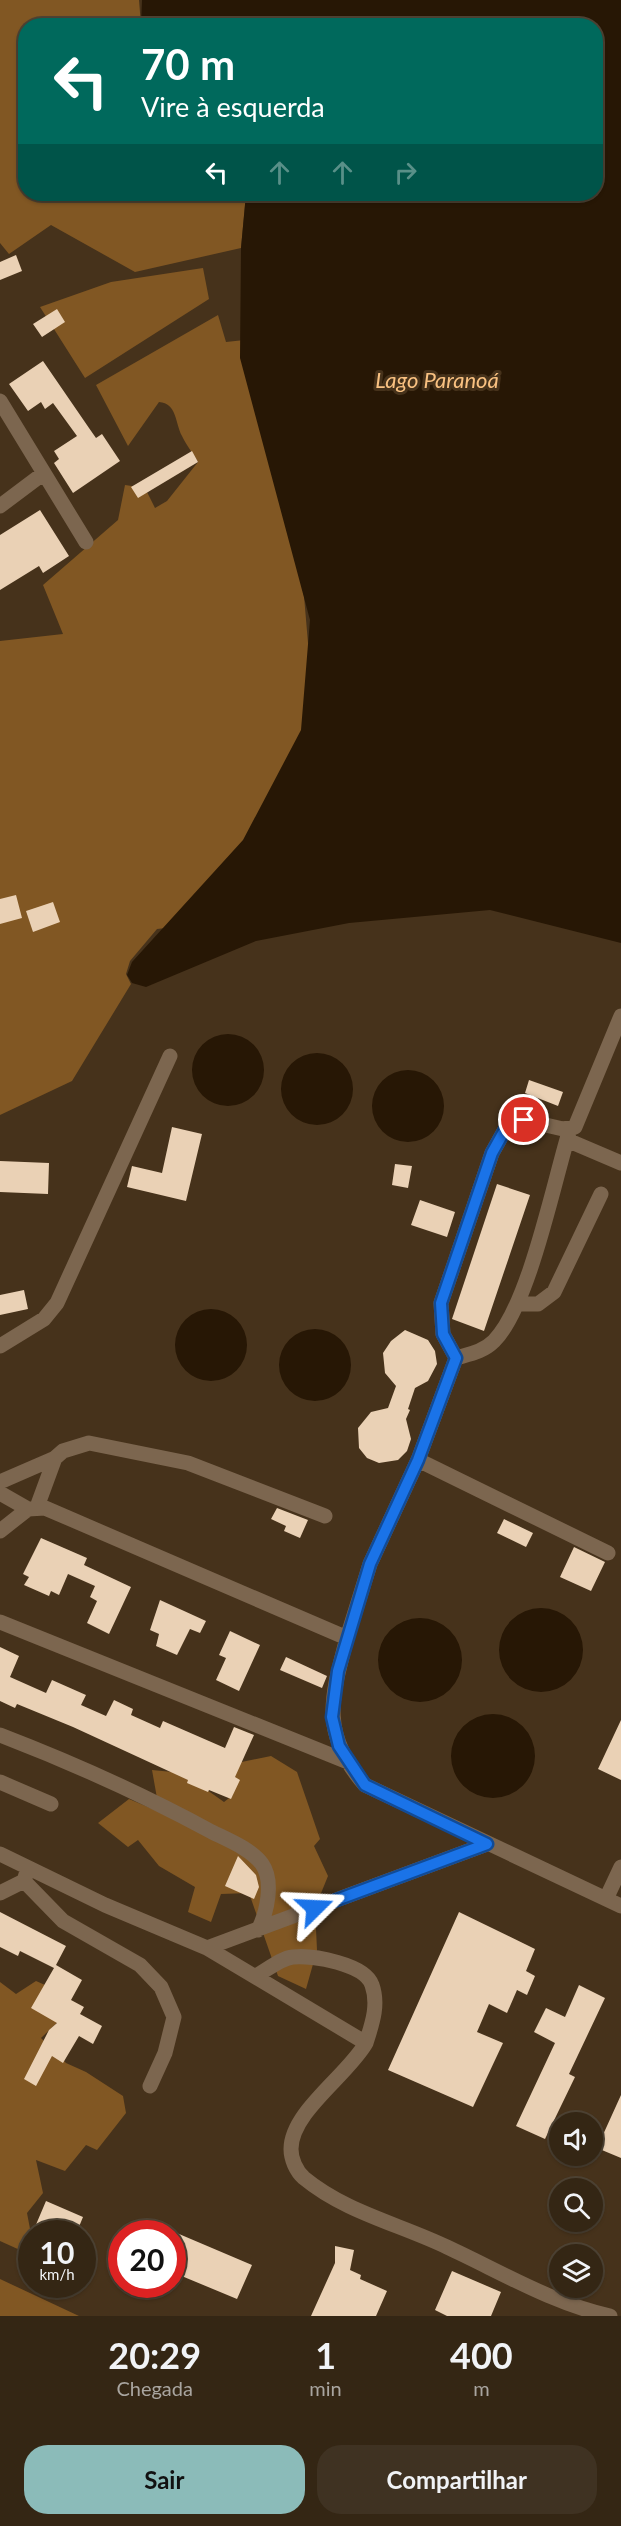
<!DOCTYPE html>
<html lang="pt">
<head>
<meta charset="utf-8">
<style>
  :root { --surface:#342614; --page:#3f3222; --text:#f1f3f6; --muted:#a9a5a0; --line:#4e4334; --accent:#8bbbb9 }
  body { margin:0; font-family:Lato,sans-serif; background:var(--page); color:var(--text); height:100vh; display:flex; flex-direction:column; font-size:22px; white-space:nowrap }
  * { box-sizing:border-box; margin:0 }
  p { font-size:20px; color:var(--muted) }
  .icon { flex:none; width:33px; height:33px; fill:none; stroke:currentColor; stroke-width:2; stroke-linecap:round; stroke-linejoin:round }
  .map { position:relative; height:2316px; overflow:hidden }
  .panel { display:flex; flex-direction:column; background:var(--surface); flex:1 }
  .panel>* { flex:none }
  .top-card { position:absolute; left:18px; top:18px; width:585px; height:183px; border-radius:24px; box-shadow:0 2px 4px #0004,0 0 0 2px var(--line); background:#00695c; color:#fff; overflow:hidden }
  .tools { position:absolute; left:549px; top:2112px; display:grid; gap:12px }
  .tools a { display:grid; place-items:center; width:54px; height:54px; border-radius:50%; background:var(--surface); box-shadow:0 2px 4px #0004,0 0 0 2px var(--line); font-size:30px }
  .speed { position:absolute; left:18px; top:2220px; display:flex; gap:12px; font-size:30px; font-weight:700; text-align:center }
  .speed>* { display:grid; place-content:center; width:78px; height:78px; border-radius:50%; background:var(--surface); box-shadow:0 2px 4px #0004,0 0 0 2px var(--line); line-height:1 }
  .speed small { font-size:15px; font-weight:400 }
  .speed .limit { border:9px solid #d22; background:#fff; color:#111 }
  .pin { position:absolute; display:grid; place-items:center; width:51px; height:51px; color:#fff; margin:-26px; border:3px solid #fff; border-radius:50%; box-shadow:0 2px 6px #0007 }
  .me { position:absolute; width:66px; margin:-33px; rotate:69deg; stroke-linejoin:round; filter:drop-shadow(0 0 4px #0008) }
  .turn { display:flex; align-items:center; gap:21px; height:126px; padding:0 24px; font-size:27px }
  .turn .icon { width:78px; height:78px; stroke-width:2.5 }
  .turn b { display:block; font-size:42px; line-height:51px }
  .lanes { display:flex; align-items:center; height:57px; padding:0 24px; background:#0003; justify-content:center; gap:30px; direction:ltr }
  .lanes .off { opacity:.35 }
  .eta { display:flex; justify-content:space-evenly; align-items:center; height:102px; text-align:center }
  .eta b { font-size:36px; font-weight:700; line-height:42px }
  .action { display:flex; gap:12px; margin-top:auto; padding:12px 24px }
  .action a { flex:1; height:69px; border-radius:24px; background:var(--accent); color:#111; font-size:24px; font-weight:700; line-height:69px; text-align:center }
  .action a+a { background:var(--page); color:var(--text) }
  .map>svg:first-child { display:block }
  .green { fill:#815723 }
  .water { fill:#271705 }
  .building { fill:#ead1b5 }
  .lines { fill:none; stroke-linecap:round; stroke-linejoin:round }
  .minor { stroke:#7c664f; stroke-width:15 }
  .route-casing { stroke:#114b97; stroke-width:15 }
  .route { stroke:#1a73e8; stroke-width:10 }
  .labels { text-anchor:middle; dominant-baseline:central; stroke-width:6; stroke-linejoin:round; paint-order:stroke }
  .water-label { font-size:22px; font-style:italic; fill:#f9c181; stroke:#46321b }
</style>
</head>
<body>
<div class="map">
<svg width="621" height="2316" viewBox="0 0 621 2316">
  <rect width="100%" height="100%" fill="#46321b"/>
  <path class="green" d="M0,0h139l2,25 -115,1v168h220l-5,54 -106,24 -84,-47 -42,29 -9,-11z
    M203,268l6,31 -124,79 -45,-71 71,-25z
    M218,315l8,27 37,-4 41,258 4,47 252,240 -403,46 -27,32 -4,13 5,10 -59,97 -72,34v-474l63,-7 -20,-49 75,-65 7,-35 20,3 10,20 12,-7 31,-39c-5,-9 -12,-17 -16,-26 -7,-13 -5,-33 -23,-34l-31,44 -32,-61z
    M271,1756l26,16 23,67 -6,7 14,30 -13,32 2,42 -11,39 -28,-13 -29,-83 -28,1 -10,28 -23,-10 7,-25 -36,-21 -21,-26 -10,7 -30,-24 31,-24 45,19 -17,-20 -5,-28 31,3 41,29 9,-7 -1,-31z
    M36,1981l25,11 3,24 -23,22 25,25 20,9 37,24 3,17 -29,37 -11,-5 -21,26 -29,-11 7,33 -16,20 4,21v21l-31,-14v-259l16,12z
    M0,2279l79,37h-79z"/>
  <path class="water" d="M142,0h479v943l-131,-33 -141,13 -93,18 -110,46 -14,-4 -5,-8 5,-13 111,-122 58,-110 9,-110 -70,-262 1,-110 5,-54h350v-168l-455,-1z
    M192 1070a36 36 0 1 1 72 0a36 36 0 1 1-72 0Z
    M281 1089a36 36 0 1 1 72 0a36 36 0 1 1-72 0Z
    M372 1106a36 36 0 1 1 72 0a36 36 0 1 1-72 0Z
    M175 1345a36 36 0 1 1 72 0a36 36 0 1 1-72 0Z
    M279 1365a36 36 0 1 1 72 0a36 36 0 1 1-72 0Z
    M499 1650a42 42 0 1 1 84 0a42 42 0 1 1-84 0Z
    M378 1660a42 42 0 1 1 84 0a42 42 0 1 1-84 0Z
    M451 1756a42 42 0 1 1 84 0a42 42 0 1 1-84 0Z"/>
  <path class="building" d="M16,255l6,16 -22,9v-18z
    M57,309l8,13 -23,15 -9,-13z
    M43,361l46,67 7,10 6,-4 18,27 -47,32 -19,-30 5,-4 -5,-8 23,-15 -24,-33 -8,6 -4,-7 -13,9 -19,-27z
    M192,451l6,11 -60,36 -7,-11z
    M40,510l29,46 -26,17 -4,-7 -39,24v-55z
    M16,895l6,23 -22,6v-25z
    M53,902l7,20 -27,10 -7,-21z
    M529,1080l34,12 -5,14 -33,-13z
    M172,1127l30,7 -16,67 -59,-14 5,-21 30,7z
    M0,1161l49,2 -1,31 -48,-2z
    M395,1164l17,2 -4,22 -16,-3z
    M497,1184l33,11 -46,136 -32,-12z
    M420,1200l35,12 -8,25 -36,-12z
    M24,1290l4,19 -28,6v-20z
    M405,1330l23,10 7,11 2,13 -9,17 -13,7 -7,21 2,1 -4,9 5,20 -4,12 -9,9 -19,3 -12,-5 -8,-10 -1,-20 13,-16 17,-4 8,-22 -11,-13 -2,-20 8,-12z
    M277,1508l31,12 -8,18 -16,-7 2,-5 -15,-7z
    M504,1519l29,14 -7,14 -29,-14z
    M41,1538l46,20 -3,7 47,22 -22,47 -22,-11 10,-22 -7,-4 5,-11 -27,-12 -9,21 -8,-4 -2,5 -25,-11 5,-8 -6,-3z
    M574,1547l31,15 -14,29 -31,-14z
    M160,1600l46,21 -6,12 -10,-4 -13,26 -21,-9 3,-12 -9,-4z
    M230,1631l30,14 -21,46 -23,-11 10,-22 -7,-3z
    M0,1647l19,9 -9,21 36,16 6,-13 34,15 -5,10 25,11 8,-16 19,9 -2,6 29,13 3,-7 62,27 9,-21 20,8 -19,42 5,3 -9,19 -22,-9 -1,2 -21,-9 1,-3 -115,-53 -56,-23 -2,4 -15,-7z
    M286,1657l41,19 -5,12 -42,-18z
    M621,1720v60l-23,-11z
    M238,1856l18,19 3,12 -5,12 -29,-13z
    M0,1912l66,34 -10,19 26,15 -11,20 13,7 -4,7 22,12 -9,18 -14,-8 -16,27 -11,-7 -16,30 -12,-7 25,-49 8,-7 -26,-15 23,-40 -34,-17 -2,5 -18,-9z
    M459,1912l76,37 -9,22 9,5 -8,19 -10,-5 -10,23 -18,-9 -12,28 26,11 -30,64 -85,-37z
    M579,1985l26,13 -36,76 6,3 -30,62 -29,-13 39,-83 -21,-11 12,-24 19,9z
    M621,2095v63l-24,-10z
    M46,2201l37,16 -7,17h-15l-12,-5 -2,5h-15z
    M172,2231l80,34 -15,34 -65,-27z
    M335,2246l19,4 -4,20 11,5 -1,4 27,12 -11,25h-65l24,-53z
    M452,2271l49,21 -10,24h-44l-12,-6z"/>
  <g class="lines">
    <path class="minor" d="M0,401l86,141
      M0,506l44,-33
      M567,1140l54,23
      M518,1304h20l16,-12 47,-98
      M0,1346l44,-27 13,-16 113,-247
      M456,1358c14,-4 27,-6 38,-17 35,-35 60,-160 76,-212
      M418,1460l190,93
      M0,1482l55,-24
      M0,1493l28,16
      M37,1507l18,-49 8,-7 26,-8 99,20 137,53
      M0,1531l28,-22 17,-1 302,130 23,-74 48,-104 38,-102 -13,-24 -2,-31 51,-150 14,-25 9,-5 9,-3 39,9 12,-2 46,-111
      M0,1622l348,140
      M347,1638c-16,60 -27,96 18,147l256,121
      M0,1735c73,28 144,60 212,97 16,8 39,17 50,32 12,17 5,49 -4,66
      M0,1782l51,22
      M0,1854l105,51 102,43 159,95c6,-19 13,-38 6,-58 -7,-21 -59,-30 -79,-28 -12,1 -26,13 -37,19
      M28,1868l-4,13 39,40 77,44 21,22 13,30 -9,36 -15,33
      M0,1893l24,-12
      M606,1899l15,-32
      M207,1948l280,-104
      M366,2043c-19,33 -75,69 -75,106 0,10 5,22 13,29 41,34 95,46 143,69 54,25 105,56 163,69"/>
  </g>
  <g class="lines">
    <defs>
      <path id="route" d="M315,1908l172,-64 -122,-59 -26,-39 -7,-29 6,-46 32,-107 48,-104 38,-102 -13,-24 -2,-31 51,-150 14,-25 18,-8"/>
    </defs>
    <use href="#route" class="route-casing"/>
    <use href="#route" class="route"/>
  </g>
  <g class="labels">
    <g class="water-label">
      <text x="437" y="379">Lago Paranoá</text>
    </g>
  </g>
</svg>
<div class="tools">
<a><svg class="icon" aria-label="sound" viewBox="0 0 24 24"><path d="M4 9h4l5-4v14l-5-4H4zM17 9q2 3 0 6"/></svg></a>
<a><svg class="icon" aria-label="search" viewBox="0 0 24 24"><circle cx="10" cy="10" r="6"/><path d="M15 15l6 6"/></svg></a>
<a><svg class="icon" aria-label="layers" viewBox="0 0 24 24"><path d="M12 4l9 5-9 5-9-5zM3 14l9 5 9-5"/></svg></a>
</div>
<div class="speed"><div>10<small>km/h</small></div><div class="limit">20</div></div>
<div class="pin" style="left:524px;top:1120px;background:#d93025"><svg class="icon" aria-label="arrive" viewBox="0 0 24 24"><path d="M6 21V4h12l-3 4 3 4H6"/></svg></div>
<svg class="me" style="left:315px;top:1908px" viewBox="-20 -20 40 40"><path d="M0-17L14 15 0 8-14 15z" fill="#1a73e8" stroke="#fff" stroke-width="4"/></svg>
<div class="top-card">
<div class="turn"><svg class="icon" aria-label="left" viewBox="0 0 24 24"><path d="M17 20v-9H6M10 6l-5 5 5 5"/></svg><div><b>70 m</b>Vire à esquerda</div></div>
<div class="lanes"><svg class="icon" aria-label="left" viewBox="0 0 24 24"><path d="M17 20v-9H6M10 6l-5 5 5 5"/></svg><svg class="icon off" aria-label="ahead" viewBox="0 0 24 24"><path d="M12 20V5M6 11l6-6 6 6"/></svg><svg class="icon off" aria-label="ahead" viewBox="0 0 24 24"><path d="M12 20V5M6 11l6-6 6 6"/></svg><svg class="icon off" aria-label="right" viewBox="0 0 24 24"><path d="M7 20v-9h11M14 6l5 5-5 5"/></svg></div>
</div>
</div>
<section class="panel">
<div class="eta">
<div><b>20:29</b><p>Chegada</p></div>
<div><b>1</b><p>min</p></div>
<div><b>400</b><p>m</p></div>
</div>
<div class="action"><a>Sair</a><a>Compartilhar</a></div>
</section>
</body>
</html>
